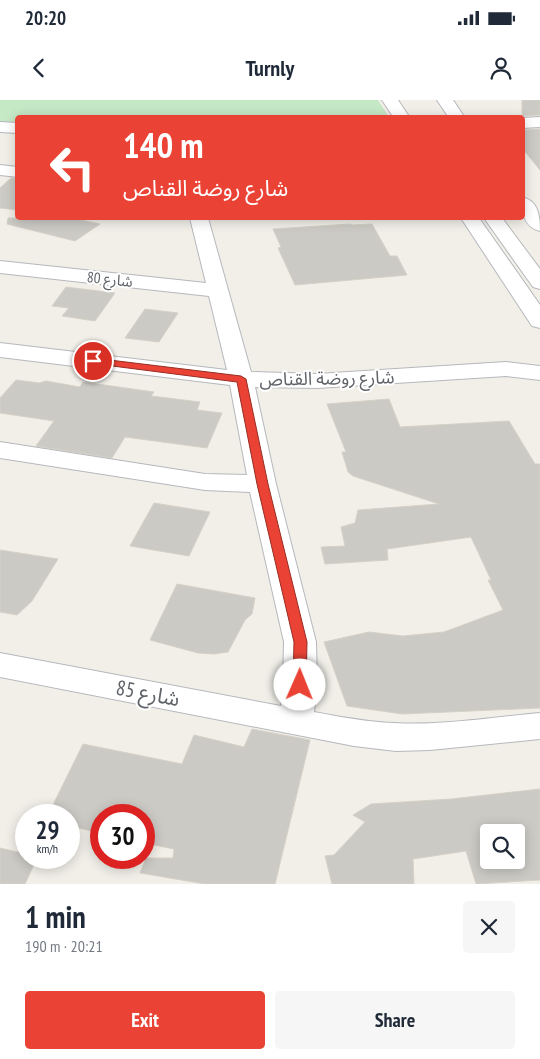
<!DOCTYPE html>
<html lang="en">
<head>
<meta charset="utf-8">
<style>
  :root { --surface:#fff; --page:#f6f6f7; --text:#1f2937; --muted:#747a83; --accent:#ea4335 }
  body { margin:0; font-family:"PT Sans Narrow","Noto Sans Arabic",sans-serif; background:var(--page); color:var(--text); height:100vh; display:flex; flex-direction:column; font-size:19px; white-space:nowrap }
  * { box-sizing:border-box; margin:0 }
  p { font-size:16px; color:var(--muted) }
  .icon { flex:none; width:28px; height:28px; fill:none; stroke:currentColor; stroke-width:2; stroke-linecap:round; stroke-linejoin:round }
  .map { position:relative; height:784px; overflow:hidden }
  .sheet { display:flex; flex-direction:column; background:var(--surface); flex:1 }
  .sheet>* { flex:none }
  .hud { position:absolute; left:15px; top:15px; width:510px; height:105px; border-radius:5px; box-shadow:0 2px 12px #0003; background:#ea4335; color:#fff; overflow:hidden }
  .buttons { position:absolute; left:480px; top:724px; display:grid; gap:10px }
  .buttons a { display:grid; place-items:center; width:45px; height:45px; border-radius:5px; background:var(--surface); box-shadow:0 2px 12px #0003; font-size:25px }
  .speed { position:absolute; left:15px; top:704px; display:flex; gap:10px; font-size:25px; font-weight:700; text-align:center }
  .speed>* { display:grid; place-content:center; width:65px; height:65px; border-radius:50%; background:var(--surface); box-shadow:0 2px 12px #0003; line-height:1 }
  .speed small { font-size:12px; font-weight:400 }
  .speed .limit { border:8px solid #d22; background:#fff; color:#111 }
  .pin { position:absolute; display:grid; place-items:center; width:42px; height:42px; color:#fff; margin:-21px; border:2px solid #fff; border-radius:50%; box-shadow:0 1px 5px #0007 }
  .me { position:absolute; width:55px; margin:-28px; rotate:1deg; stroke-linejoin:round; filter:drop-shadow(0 0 4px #0008) }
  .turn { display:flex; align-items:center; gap:18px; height:105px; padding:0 25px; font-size:22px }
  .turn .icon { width:65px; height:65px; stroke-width:2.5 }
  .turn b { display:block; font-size:35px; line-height:42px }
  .round { display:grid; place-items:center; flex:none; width:52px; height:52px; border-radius:5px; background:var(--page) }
  .summary { display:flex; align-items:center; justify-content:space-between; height:85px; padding:0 25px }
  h1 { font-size:30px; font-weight:800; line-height:38px }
  .button { display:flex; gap:10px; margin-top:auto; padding:10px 25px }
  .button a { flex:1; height:58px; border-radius:5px; background:var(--accent); color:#fff; font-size:20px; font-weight:800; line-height:58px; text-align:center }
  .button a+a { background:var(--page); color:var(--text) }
  .status { display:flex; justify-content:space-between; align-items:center; height:35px; padding:0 25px; background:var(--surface); direction:ltr }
  .status svg { height:14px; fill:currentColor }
  header { display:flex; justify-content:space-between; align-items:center; height:65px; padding:0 25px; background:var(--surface); font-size:22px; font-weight:800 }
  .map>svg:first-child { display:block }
  .green { fill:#c5e8c5 }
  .building { fill:#cccac5; stroke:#d6d1c6; fill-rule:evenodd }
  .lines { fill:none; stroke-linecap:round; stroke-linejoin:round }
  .minor-casing { stroke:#b5b8bc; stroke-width:2 }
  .minor { fill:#fff; fill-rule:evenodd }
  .route { fill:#ea4335; stroke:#982c22 }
  .labels { text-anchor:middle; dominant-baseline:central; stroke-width:4; stroke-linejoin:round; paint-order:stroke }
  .far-street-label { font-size:15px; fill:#5f6368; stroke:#fff }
  .street-label { font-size:18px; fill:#5f6368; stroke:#fff }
  .near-street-label { font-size:21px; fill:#5f6368; stroke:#fff }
</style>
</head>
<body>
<div class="status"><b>20:20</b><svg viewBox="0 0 49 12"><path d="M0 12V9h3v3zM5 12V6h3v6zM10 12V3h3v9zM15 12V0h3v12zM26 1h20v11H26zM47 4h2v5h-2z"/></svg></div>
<header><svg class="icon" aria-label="back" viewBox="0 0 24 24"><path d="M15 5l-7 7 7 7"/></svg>Turnly<svg class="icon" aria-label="person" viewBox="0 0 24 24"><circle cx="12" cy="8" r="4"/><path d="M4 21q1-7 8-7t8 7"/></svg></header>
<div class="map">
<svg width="540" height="784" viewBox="0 0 540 784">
  <rect width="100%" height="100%" fill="#f1efe8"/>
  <path class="green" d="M0,0h378l11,17 -371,1 -1,8 -17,-2z"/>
  <path class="building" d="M522,0h18v15l-18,1z
    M540,29v41l-18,-22v-18z
    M11,78l7,1v31l-18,-2v-20z
    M8,118h64l28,6 -25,17 -68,-17z
    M351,124l1,1 20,-1 18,32h7l10,19 -112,10 -17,-37 3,-1 -8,-18z
    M66,187l49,6 -20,28 -33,-5 7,-8 -17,-2z
    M145,209l33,4 -19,29 -34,-4z
    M16,280l23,3 7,-2 34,6 3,-5 71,10 -3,4 49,6 -3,8 25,3 -15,35 -82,-11 -13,21 -76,-12 18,-25 -54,-8v-15z
    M389,299l11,28 109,-6 26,43h5v244l-138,6 -55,-8 -23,-64 45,-10 34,4 41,-4 59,-22 -15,-30h3l-20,-43 -84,12 1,11 -63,4 -4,-17 24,-1 -4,-19 14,-4 3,-13 81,-6 -86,-28 -5,-4 -6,-20h4l-19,-48z
    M154,403l56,9 -21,44 -59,-10z
    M0,450l58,9 -26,42 -15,14 -17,-3z
    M177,484l78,14 -3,16 -7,6 -17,32 -14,2 -16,-1 -48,-13z
    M252,629l58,11 -35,144h-70l-65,-11 6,-15h27l1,-9 -30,-6v-28h-43v18l-32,-7v-11h-21l35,-71 99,20 12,-29 50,12z
    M540,689v91l-64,4 -10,-33 -53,8 1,25h-82l-7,-28 9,-1 31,-33 -12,-7 18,-11 80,-5zM489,732h27v28h-27z
    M0,748l26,6v4h11l-12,26h-25z"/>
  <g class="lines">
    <defs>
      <path id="minor" d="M382,0h16l12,18h-16z
        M437,0h16l12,18h-16z
        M540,17v10l-18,1v-10z
        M0,22l18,1v10l-18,-1z
        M0,65l18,2v10l-18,-2z
        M522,97c17,4 18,20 18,34 -17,-4 -18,-20 -18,-34z
        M190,118h18l43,154 66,2 189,-12 34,4v14l-34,-4 -189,12 -62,-1 21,97 40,158 1,43 -3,27c27,5 53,10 80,11 46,3 100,-6 146,-10v26l-110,11 -34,1 -42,-5 -354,-69v-24l281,53 2,-21 1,-43 -34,-150 -45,-2 -205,-32v-16l205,32 42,1 -17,-90 -230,-28v-14l227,27 -18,-74 -209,-23v-12l206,22z
        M461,118h18l61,87v23l-8,-2z
        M484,118h18l38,51v20l-7,-2z"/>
    </defs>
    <use href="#minor" class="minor-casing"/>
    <use href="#minor" class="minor"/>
  </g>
  <path class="route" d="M93,258l148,18 5,3 22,105 39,158 -1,43 -2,4h-9l-2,-4 1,-43 -37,-158 -20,-102 -148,-19 -1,-2z"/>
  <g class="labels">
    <g class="far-street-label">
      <text transform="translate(110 179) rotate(6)">شارع 80</text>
    </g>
    <g class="street-label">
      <text transform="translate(327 278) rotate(-1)">شارع روضة القناص</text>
    </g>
    <g class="near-street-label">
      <text transform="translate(148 593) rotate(11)">شارع 85</text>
    </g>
  </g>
</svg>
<div class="buttons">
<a><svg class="icon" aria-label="search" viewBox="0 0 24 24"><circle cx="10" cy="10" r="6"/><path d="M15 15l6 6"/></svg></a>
</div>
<div class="speed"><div>29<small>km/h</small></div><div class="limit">30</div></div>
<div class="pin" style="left:93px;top:261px;background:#d93025"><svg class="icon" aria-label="arrive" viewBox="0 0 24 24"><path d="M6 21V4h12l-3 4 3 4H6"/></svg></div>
<svg class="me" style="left:300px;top:585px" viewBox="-20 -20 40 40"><circle r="19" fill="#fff"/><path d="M0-13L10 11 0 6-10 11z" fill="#ea4335"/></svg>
<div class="hud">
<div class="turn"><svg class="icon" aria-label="left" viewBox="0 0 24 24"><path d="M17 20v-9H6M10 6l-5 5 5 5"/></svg><div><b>140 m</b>شارع روضة القناص</div></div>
</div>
</div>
<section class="sheet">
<div class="summary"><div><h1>1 min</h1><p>190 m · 20:21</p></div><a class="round"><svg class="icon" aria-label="close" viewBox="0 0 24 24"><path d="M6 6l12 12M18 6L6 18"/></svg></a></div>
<div class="button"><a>Exit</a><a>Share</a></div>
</section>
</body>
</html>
